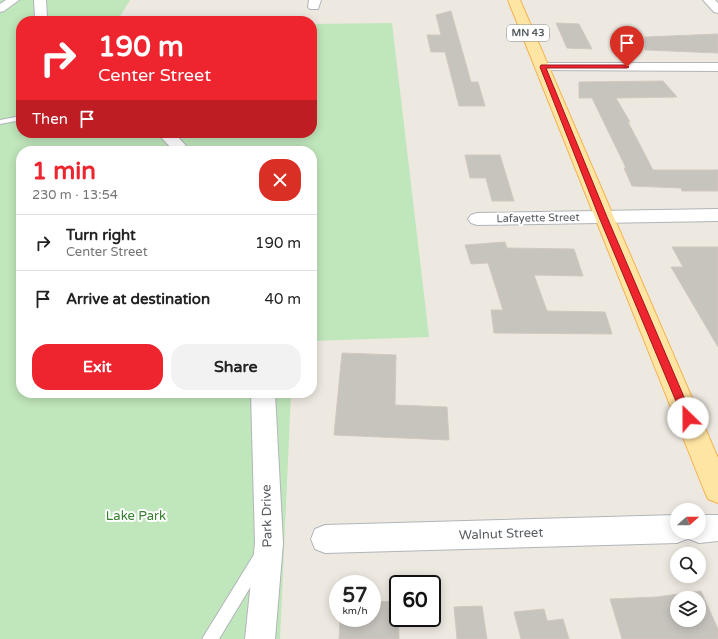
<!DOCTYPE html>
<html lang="en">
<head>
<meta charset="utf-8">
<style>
  :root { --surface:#fff; --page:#f2f2f2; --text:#222; --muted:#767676; --line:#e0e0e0; --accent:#ee252e }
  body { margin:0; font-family:"Varela Round",sans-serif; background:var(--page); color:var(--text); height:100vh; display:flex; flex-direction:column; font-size:15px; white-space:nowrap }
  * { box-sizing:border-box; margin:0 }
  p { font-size:13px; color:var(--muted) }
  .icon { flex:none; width:22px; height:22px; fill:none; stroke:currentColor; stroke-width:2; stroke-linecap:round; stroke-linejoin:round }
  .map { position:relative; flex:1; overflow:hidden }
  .drawer { position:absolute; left:16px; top:146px; width:301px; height:252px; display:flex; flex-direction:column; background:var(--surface); border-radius:16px; box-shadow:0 2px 10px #0003 }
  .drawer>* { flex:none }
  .hud { position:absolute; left:16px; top:16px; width:301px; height:122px; border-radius:16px; box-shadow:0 2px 10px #0003; background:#ee252e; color:#fff; overflow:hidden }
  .needle { width:26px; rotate:69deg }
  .controls { position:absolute; left:670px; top:503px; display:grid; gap:8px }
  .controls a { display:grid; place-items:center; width:36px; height:36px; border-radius:50%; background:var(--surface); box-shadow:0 2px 10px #0003; font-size:20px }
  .speed { position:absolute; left:329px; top:575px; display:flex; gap:8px; font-size:20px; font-weight:700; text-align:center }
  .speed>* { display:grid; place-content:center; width:52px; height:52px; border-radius:50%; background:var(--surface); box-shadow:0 2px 10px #0003; line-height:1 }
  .speed small { font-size:10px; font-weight:400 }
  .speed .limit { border:2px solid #111; border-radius:6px; background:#fff; color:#111 }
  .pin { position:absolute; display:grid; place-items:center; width:34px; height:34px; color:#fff; margin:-41px -17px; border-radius:50% 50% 50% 0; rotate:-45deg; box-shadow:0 0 4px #0007 }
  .pin .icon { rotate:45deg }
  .me { position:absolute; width:44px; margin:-22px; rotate:337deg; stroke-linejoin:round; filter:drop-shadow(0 0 3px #0008) }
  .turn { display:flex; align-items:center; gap:14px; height:84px; padding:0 16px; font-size:18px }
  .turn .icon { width:52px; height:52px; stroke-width:2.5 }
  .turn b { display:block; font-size:28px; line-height:34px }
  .then { display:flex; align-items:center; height:38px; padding:0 16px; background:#0003; gap:8px; font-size:15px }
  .round { display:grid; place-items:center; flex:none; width:42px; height:42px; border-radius:16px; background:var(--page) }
  .summary { display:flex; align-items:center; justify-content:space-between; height:68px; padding:0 16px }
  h1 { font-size:24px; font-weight:700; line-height:30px; color:var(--accent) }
  .cta { display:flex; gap:8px; margin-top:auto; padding:8px 16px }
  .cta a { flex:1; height:46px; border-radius:16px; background:var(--accent); color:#fff; font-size:16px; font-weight:700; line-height:46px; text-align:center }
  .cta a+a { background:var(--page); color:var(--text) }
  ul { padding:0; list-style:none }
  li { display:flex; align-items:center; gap:12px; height:56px; padding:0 16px; border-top:1px solid var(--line) }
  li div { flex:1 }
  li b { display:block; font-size:15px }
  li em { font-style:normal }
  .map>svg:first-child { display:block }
  .green { fill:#c0e6bb }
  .building { fill:#c7c3bd; stroke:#d1c9be; fill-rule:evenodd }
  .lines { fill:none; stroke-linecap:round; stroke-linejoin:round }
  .lane-casing { stroke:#b1b5b9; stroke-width:2 }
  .street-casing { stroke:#b1b5b9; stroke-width:2 }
  .primary-casing { stroke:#f5b350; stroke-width:2 }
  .lane { fill:#fff; fill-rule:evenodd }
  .street { fill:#fff; fill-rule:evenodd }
  .primary { fill:#ffe5a3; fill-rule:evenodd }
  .route { fill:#ee252e; stroke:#9b181e }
  .labels { text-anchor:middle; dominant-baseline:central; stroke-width:4; stroke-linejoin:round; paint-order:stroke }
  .shield { fill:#fff; stroke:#8b8e91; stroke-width:1 }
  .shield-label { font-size:10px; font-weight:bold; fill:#595e62 }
  .street-label { font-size:11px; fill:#595e62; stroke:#fff }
  .near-park-label { font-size:13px; fill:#378130; stroke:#fff }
  .near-street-label { font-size:13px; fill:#595e62; stroke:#fff }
</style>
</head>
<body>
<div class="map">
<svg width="718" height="639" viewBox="0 0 718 639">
  <rect width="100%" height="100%" fill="#ede8e0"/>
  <path class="green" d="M0,0h130l-13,21h-96v112h291v-109l80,-1 37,314 -117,4v-190h-291v242h270l-11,246h-280z"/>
  <path class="building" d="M451,11l20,71h7l7,24h-26l-14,-54h-14l-4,-17h14l-5,-20z
    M556,23l23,1 13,25 -25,-1z
    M718,34v19l-73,-3v-13z
    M663,81l14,16 -61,1 14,24h-2l25,48h65v21h-36l-1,-3 -49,-2 -8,-18h2l-34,-70h-13v-16z
    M465,155h35l14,46h-22l-6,-23h-16z
    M505,242l2,6 67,1 9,27 -49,-1 13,36 58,1 7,22 -118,-1 -3,-23h12l-15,-47 -17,1 -6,-19z
    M672,247h46v100l-47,-80h12z
    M342,353l54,2 -1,50 52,2 2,33 -115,-5z
    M701,591l17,38v10h-96l-12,-40 47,-2zM677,598h22v22h-22z
    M372,601l26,1 1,37h-60l1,-21h32z
    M482,606l5,33h-30l-3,-32z
    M544,609l3,12 16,-2 6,20h-48l-7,-27z"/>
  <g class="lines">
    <defs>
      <path id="lane" d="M21,116v4l-21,4v-4z
        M260,551l5,2 2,5 -2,5 -46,76h-17l53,-86z"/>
      <path id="street" d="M6,0h13l-15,11 -4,1v-8z
        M34,0h12l1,17 2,4h-12l-2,-4z
        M309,0h12l-3,9h-8l-2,-2z
        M703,0h12l3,3v10l-4,-1z
        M543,63h175v8l-180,-1 -2,-3 2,-3z
        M157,133h17l17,18h-17z
        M718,209v12l-241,4 -6,-2 -3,-4 3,-4 6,-2z
        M251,393h24l8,150 -8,96h-30l10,-96z
        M677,515v17h22v-17h19v26l-19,2 -10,-4 -1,-4 -1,4 -10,4 -352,10 -10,-4 -4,-10 4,-10 10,-4z"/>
      <path id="primary" d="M508,0h12l198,458v45l-10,-4 -4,-9z"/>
    </defs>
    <use href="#lane" class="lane-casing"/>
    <use href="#street" class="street-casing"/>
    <use href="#primary" class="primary-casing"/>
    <use href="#lane" class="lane"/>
    <use href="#street" class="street"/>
    <use href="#primary" class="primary"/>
  </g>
  <path class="route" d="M541,65h86l2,2 -2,1h-81l61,149 86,201 -2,3 -3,1 -4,-1 -1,-3 -84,-201 -59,-150z"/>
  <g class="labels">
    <rect class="shield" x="507" y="25" width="42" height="16" rx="3"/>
    <g class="shield-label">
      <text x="528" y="33">MN 43</text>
    </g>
    <g class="street-label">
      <text transform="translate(538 218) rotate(-1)">Lafayette Street</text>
    </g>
    <g class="near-park-label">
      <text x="136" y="516">Lake Park</text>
    </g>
    <g class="near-street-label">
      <text transform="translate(267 516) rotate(-91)">Park Drive</text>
      <text transform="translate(501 534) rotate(-2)">Walnut Street</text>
    </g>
  </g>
</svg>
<div class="controls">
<a><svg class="needle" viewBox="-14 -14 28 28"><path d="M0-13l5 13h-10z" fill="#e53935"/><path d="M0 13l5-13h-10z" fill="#767676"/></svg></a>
<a><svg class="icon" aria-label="search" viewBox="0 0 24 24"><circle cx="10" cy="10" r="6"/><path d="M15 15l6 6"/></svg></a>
<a><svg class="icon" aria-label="layers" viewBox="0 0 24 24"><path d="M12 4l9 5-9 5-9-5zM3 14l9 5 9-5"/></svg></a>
</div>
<div class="speed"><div>57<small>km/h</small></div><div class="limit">60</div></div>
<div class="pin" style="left:627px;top:67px;background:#d93025"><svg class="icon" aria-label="arrive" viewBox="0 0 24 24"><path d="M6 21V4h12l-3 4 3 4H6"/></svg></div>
<svg class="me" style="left:688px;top:418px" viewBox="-20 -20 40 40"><circle r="19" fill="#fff"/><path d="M0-13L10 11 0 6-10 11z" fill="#ee252e"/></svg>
<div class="hud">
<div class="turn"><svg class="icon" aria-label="right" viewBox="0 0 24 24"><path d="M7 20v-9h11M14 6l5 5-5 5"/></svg><div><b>190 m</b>Center Street</div></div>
<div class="then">Then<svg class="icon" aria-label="arrive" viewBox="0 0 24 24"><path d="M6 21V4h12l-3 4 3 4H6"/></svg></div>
</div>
<section class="drawer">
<div class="summary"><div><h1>1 min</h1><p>230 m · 13:54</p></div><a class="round" style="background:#d93025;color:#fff"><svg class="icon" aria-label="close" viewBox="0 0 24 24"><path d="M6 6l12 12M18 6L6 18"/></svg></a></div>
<ul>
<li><svg class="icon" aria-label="right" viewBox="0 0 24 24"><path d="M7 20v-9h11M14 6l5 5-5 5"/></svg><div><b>Turn right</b><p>Center Street</p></div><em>190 m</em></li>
<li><svg class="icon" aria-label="arrive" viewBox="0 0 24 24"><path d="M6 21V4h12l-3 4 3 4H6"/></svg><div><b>Arrive at destination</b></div><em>40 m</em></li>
</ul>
<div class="cta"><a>Exit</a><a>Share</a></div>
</section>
</div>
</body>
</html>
